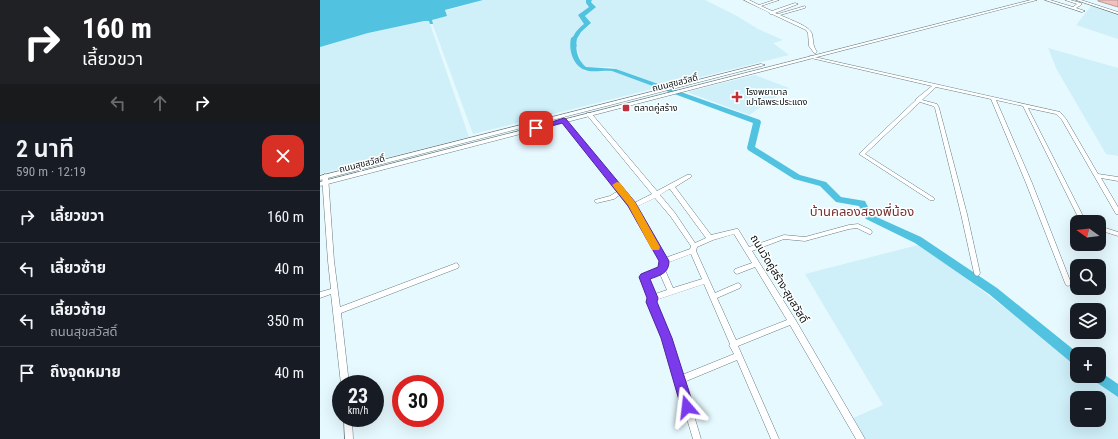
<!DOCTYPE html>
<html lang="th">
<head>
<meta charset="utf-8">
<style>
  :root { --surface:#171b24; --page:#20242c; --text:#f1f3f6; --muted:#9ea1a6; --line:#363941 }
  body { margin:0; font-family:"Roboto Condensed","Noto Sans Thai",sans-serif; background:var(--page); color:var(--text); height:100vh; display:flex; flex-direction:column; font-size:15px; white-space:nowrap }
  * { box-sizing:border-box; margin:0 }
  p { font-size:13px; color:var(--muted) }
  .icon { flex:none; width:22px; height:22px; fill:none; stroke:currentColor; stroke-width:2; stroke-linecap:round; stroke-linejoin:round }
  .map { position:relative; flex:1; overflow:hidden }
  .drawer { display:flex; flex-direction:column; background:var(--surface); width:320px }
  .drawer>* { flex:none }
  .guide { background:#202124; color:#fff; overflow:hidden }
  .needle { width:26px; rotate:285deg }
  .tools { position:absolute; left:750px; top:215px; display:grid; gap:8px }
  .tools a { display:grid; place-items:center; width:36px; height:36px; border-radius:8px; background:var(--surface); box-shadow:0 4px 16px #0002; font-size:20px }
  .speed { position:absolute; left:12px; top:375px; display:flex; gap:8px; font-size:20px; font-weight:700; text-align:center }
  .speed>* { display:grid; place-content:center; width:52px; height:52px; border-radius:50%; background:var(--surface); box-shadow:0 4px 16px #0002; line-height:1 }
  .speed small { font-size:10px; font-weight:400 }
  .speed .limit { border:6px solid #d22; background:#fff; color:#111 }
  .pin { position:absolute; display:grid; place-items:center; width:34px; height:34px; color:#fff; margin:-17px; border-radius:8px; box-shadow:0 2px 6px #0006 }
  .me { position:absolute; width:44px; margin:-22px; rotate:343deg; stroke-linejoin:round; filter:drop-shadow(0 0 3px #0008) }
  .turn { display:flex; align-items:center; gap:14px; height:84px; padding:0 16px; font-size:18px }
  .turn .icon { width:52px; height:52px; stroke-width:2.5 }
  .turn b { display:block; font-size:28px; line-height:34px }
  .lanes { display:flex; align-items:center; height:38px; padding:0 16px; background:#0003; justify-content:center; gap:20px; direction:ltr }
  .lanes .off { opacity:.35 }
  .round { display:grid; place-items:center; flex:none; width:42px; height:42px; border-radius:12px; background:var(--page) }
  .overview { display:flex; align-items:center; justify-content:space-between; height:68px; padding:0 16px }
  h1 { font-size:24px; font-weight:600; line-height:30px }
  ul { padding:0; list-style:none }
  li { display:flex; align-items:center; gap:12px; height:52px; padding:0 16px; border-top:1px solid var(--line) }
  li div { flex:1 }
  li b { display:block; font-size:15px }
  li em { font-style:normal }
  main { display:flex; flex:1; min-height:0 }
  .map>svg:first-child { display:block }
  .built { fill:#cfeff9; fill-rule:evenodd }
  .water { fill:#51c2e0 }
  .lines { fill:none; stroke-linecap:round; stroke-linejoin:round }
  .river { fill:#51c2e0; fill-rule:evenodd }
  .building { fill:#f7bebc; stroke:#b19b99 }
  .minor-casing { stroke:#667b81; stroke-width:1 }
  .major-casing { stroke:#667b81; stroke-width:1 }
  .minor { fill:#fff; fill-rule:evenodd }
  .major { fill:#fff; fill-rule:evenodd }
  .route { fill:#7c3aed; stroke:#51269a }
  .slow { fill:#f59e0b }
  .poi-dot { fill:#c1313c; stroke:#fff; stroke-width:1.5 }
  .labels { text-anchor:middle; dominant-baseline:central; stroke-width:3; stroke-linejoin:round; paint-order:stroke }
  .far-street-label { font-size:9px; fill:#050d0f; stroke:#fff }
  .far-poi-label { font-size:9px; fill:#050d0f; stroke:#fff; text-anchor:start }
  .street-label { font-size:11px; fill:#050d0f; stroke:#fff }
  .quarter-label { font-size:13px; fill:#783132; stroke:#fff }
</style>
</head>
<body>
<main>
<section class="drawer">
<div class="guide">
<div class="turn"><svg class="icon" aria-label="right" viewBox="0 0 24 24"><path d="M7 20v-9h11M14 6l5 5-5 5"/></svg><div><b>160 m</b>เลี้ยวขวา</div></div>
<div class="lanes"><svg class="icon off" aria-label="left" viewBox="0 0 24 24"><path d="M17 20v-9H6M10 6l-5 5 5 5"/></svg><svg class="icon off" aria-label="ahead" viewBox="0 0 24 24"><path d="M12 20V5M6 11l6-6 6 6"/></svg><svg class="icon" aria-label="right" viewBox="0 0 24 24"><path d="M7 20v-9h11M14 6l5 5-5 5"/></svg></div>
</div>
<div class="overview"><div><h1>2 นาที</h1><p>590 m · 12:19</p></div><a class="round" style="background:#d93025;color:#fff"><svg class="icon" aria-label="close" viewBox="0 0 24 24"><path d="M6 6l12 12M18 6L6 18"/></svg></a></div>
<ul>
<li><svg class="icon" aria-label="right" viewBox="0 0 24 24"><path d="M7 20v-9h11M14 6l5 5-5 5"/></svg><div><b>เลี้ยวขวา</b></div><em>160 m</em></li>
<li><svg class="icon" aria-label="left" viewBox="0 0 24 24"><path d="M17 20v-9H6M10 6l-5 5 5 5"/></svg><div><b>เลี้ยวซ้าย</b></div><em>40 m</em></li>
<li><svg class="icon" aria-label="left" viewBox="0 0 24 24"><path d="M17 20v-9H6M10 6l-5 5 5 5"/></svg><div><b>เลี้ยวซ้าย</b><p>ถนนสุขสวัสดิ์</p></div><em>350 m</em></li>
<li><svg class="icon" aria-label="arrive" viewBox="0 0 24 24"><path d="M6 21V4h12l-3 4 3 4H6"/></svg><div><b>ถึงจุดหมาย</b></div><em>40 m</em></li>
</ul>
</section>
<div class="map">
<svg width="798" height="439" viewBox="0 0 798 439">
  <rect width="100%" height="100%" fill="#e6f9ff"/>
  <path class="built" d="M163,0h103v3l3,4 -10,8 5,9 -7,6 -6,12 3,18 11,11 26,-3 49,19 -187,47 -42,-114 16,-4 -2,-5z
    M272,0h113l32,16 21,13 25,11 -10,3 16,12 -124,31 -54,-19 -22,1 -7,-4 -7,-22 6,-10 10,-8v-1l-6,-6 10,-12 -4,-4z
    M772,5l26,8v26l-42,-14z
    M104,21h5l40,116 -149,37v-128l48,-13z
    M728,48l70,20v88l-12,-2 -49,-84z
    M435,75l34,13 -40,27 -62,-23z
    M598,245l19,11 140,107v13h20l21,14v49h-253l-12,-21 30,-13 -78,-131zM757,398h22v22h-22z"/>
  <path class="water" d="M0,0h163l-38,10 2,6 -15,4 1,4h-3l-1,-3h-5l-56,12 -48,14z
    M266,0h6l-1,2 5,5 -11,9 6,7 -10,9 -6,10 2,4 -5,3c-1,-12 3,-18 12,-25l-6,-9 11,-8 -3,-4z"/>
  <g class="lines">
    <path class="river" d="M254,36l3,2c-2,11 0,21 9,29l30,2 144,51 1,2 -6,25 45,28 26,7 15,15 24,4 7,14 49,22 76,51 82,66h-2v12l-4,-2 -84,-70 -74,-51 -49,-24 -7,-13 -23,-4 -16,-16 -26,-7 -46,-29 -1,-2 6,-25 -141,-52c-7,-1 -15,1 -23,0 -15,-2 -21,-20 -18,-33z
      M779,371l19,13v13l-25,-17 -2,-4h8z"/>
  </g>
  <path class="building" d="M778,0h20v7l-20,-6z"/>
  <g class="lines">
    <defs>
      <path id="minor" d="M424,0h5l10,5 15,-5h5l-18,6 11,5 23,-8 3,1 -23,9 3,1 27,-8v2l-25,7c8,4 30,11 32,19 2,9 0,10 5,18l-1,1h-2l-5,-7 -1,-13 -2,-3 -34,-16h-2v-1z
        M725,0h5l23,7 4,-3 -12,-4h5l11,3v2l-5,3 9,3 -3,1z
        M756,0h5l37,12v2z
        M490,56l250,56 6,7 32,55 20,3v4l-17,-3 17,29v7h-2l-54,-94 -6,-6 -28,-6 56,110 5,4h-7l-2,-1 -57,-115 -27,-6 36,83 39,100 -1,2 -2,1 -2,-1 -1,-2 -39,-100 -35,-84 -55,-12 -14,13 15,4 2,4 28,106 13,59 -1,2 -2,1 -2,-1 -1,-2 -13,-59 -26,-106 -2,-2 -13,-4 -55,52 69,44 1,1 -1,1h-4l-71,-46 57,-54v-1l16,-13 -121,-28h-1z
        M267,113h4l66,78 30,-16h4l1,1 -1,1 -16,10 36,48 25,-6h2l11,18 35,-12 21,2 44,-12 9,-1 13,6 1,2 -1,2h-2l-12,-6 -8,1 -44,12 -21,-2 -32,12 43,68 70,120h-9l-66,-114 -52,21 41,93h-8l-34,-79 -53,22 17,57h-8l-30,-101 -15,-36 1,-4 -8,-21 1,-2 17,-7 2,-6 -31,-57 -9,-11 -7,5 -17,4 -2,-1 -1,-1 1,-1 15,-4 8,-5 -56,-69v-2h4l68,83 18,-9 -65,-79zM349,189h1l36,49 -11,5 -20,-30 -15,-18zM335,198l16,19 20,29 -1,3 -25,9 -29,-51zM414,234l18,29 -17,6 -1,2 1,2 2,1 18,-7 32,53 -51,20 -19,-42 23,-10 1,-2 -1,-2 -2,-1 -23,10 -19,-42 1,-4 16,-7zM371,254l11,25 -29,9 -8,-18 2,-7zM340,274l7,16 -12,4 -7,-16zM384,284l26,60 -1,1 5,9 -52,21 -11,-37 -15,-36v-2z
        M5,174l3,2 6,85 6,46 114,-43 2,-1 2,1 1,2 -1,2 -117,45 8,71h-8l-10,-90 -11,4v-6l11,-3 -3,-28 -6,-85z
        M779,226l19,6v4l-19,-6z
        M24,418h8l1,21h-8z"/>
      <path id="major" d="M711,0h6l-717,186v-4z
        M441,64l4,1 -445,115v-4z"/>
    </defs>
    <use href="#minor" class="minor-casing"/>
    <use href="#major" class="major-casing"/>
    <use href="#minor" class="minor"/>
    <use href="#major" class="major"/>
  </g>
  <path class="route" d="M244,118l2,1 69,83 34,59c0,12 -8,14 -19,18l8,19 -1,4 15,36 22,69 -2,4 -5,2 -4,-2 -2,-4 -20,-69 -15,-36 1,-4 -8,-21 2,-3 17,-7 1,-6 -31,-55 -66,-83 -26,7 -3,-2z"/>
  <path class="slow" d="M297,182l3,1 15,19 25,45 -1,3h-7l-24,-45 -16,-20z"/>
  <g class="poi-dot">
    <path d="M415 91h4v4h4v4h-4v4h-4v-4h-4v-4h4z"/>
    <rect x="302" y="104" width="8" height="8" rx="2"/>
  </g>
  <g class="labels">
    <g class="far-street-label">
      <text transform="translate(355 83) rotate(-14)">ถนนสุขสวัสดิ์</text>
      <text transform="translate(42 164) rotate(-14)">ถนนสุขสวัสดิ์</text>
    </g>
    <g class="far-poi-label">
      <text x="426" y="92">โรงพยาบาล<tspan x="426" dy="10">เปาโลพระประแดง</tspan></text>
      <text x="314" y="108">ตลาดคู่สร้าง</text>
    </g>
    <g class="street-label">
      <text transform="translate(459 279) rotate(59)">ถนนวัดคู่สร้าง-สุขสวัสดิ์</text>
    </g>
    <g class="quarter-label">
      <text x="542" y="211">บ้านคลองสองพี่น้อง</text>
    </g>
  </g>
</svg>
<div class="tools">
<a><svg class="needle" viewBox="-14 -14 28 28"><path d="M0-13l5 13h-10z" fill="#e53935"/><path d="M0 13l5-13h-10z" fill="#9ea1a6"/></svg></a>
<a><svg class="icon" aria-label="search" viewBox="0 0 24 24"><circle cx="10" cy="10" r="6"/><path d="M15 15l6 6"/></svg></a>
<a><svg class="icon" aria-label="layers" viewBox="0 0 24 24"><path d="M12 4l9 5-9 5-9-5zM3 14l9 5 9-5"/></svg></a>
<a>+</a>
<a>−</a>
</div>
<div class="speed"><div>23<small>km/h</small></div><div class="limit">30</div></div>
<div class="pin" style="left:216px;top:128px;background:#d93025"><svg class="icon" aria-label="arrive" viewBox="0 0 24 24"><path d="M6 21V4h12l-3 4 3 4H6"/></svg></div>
<svg class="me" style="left:367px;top:407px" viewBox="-20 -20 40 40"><path d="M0-17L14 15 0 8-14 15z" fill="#7c3aed" stroke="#fff" stroke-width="4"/></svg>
</div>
</main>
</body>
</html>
